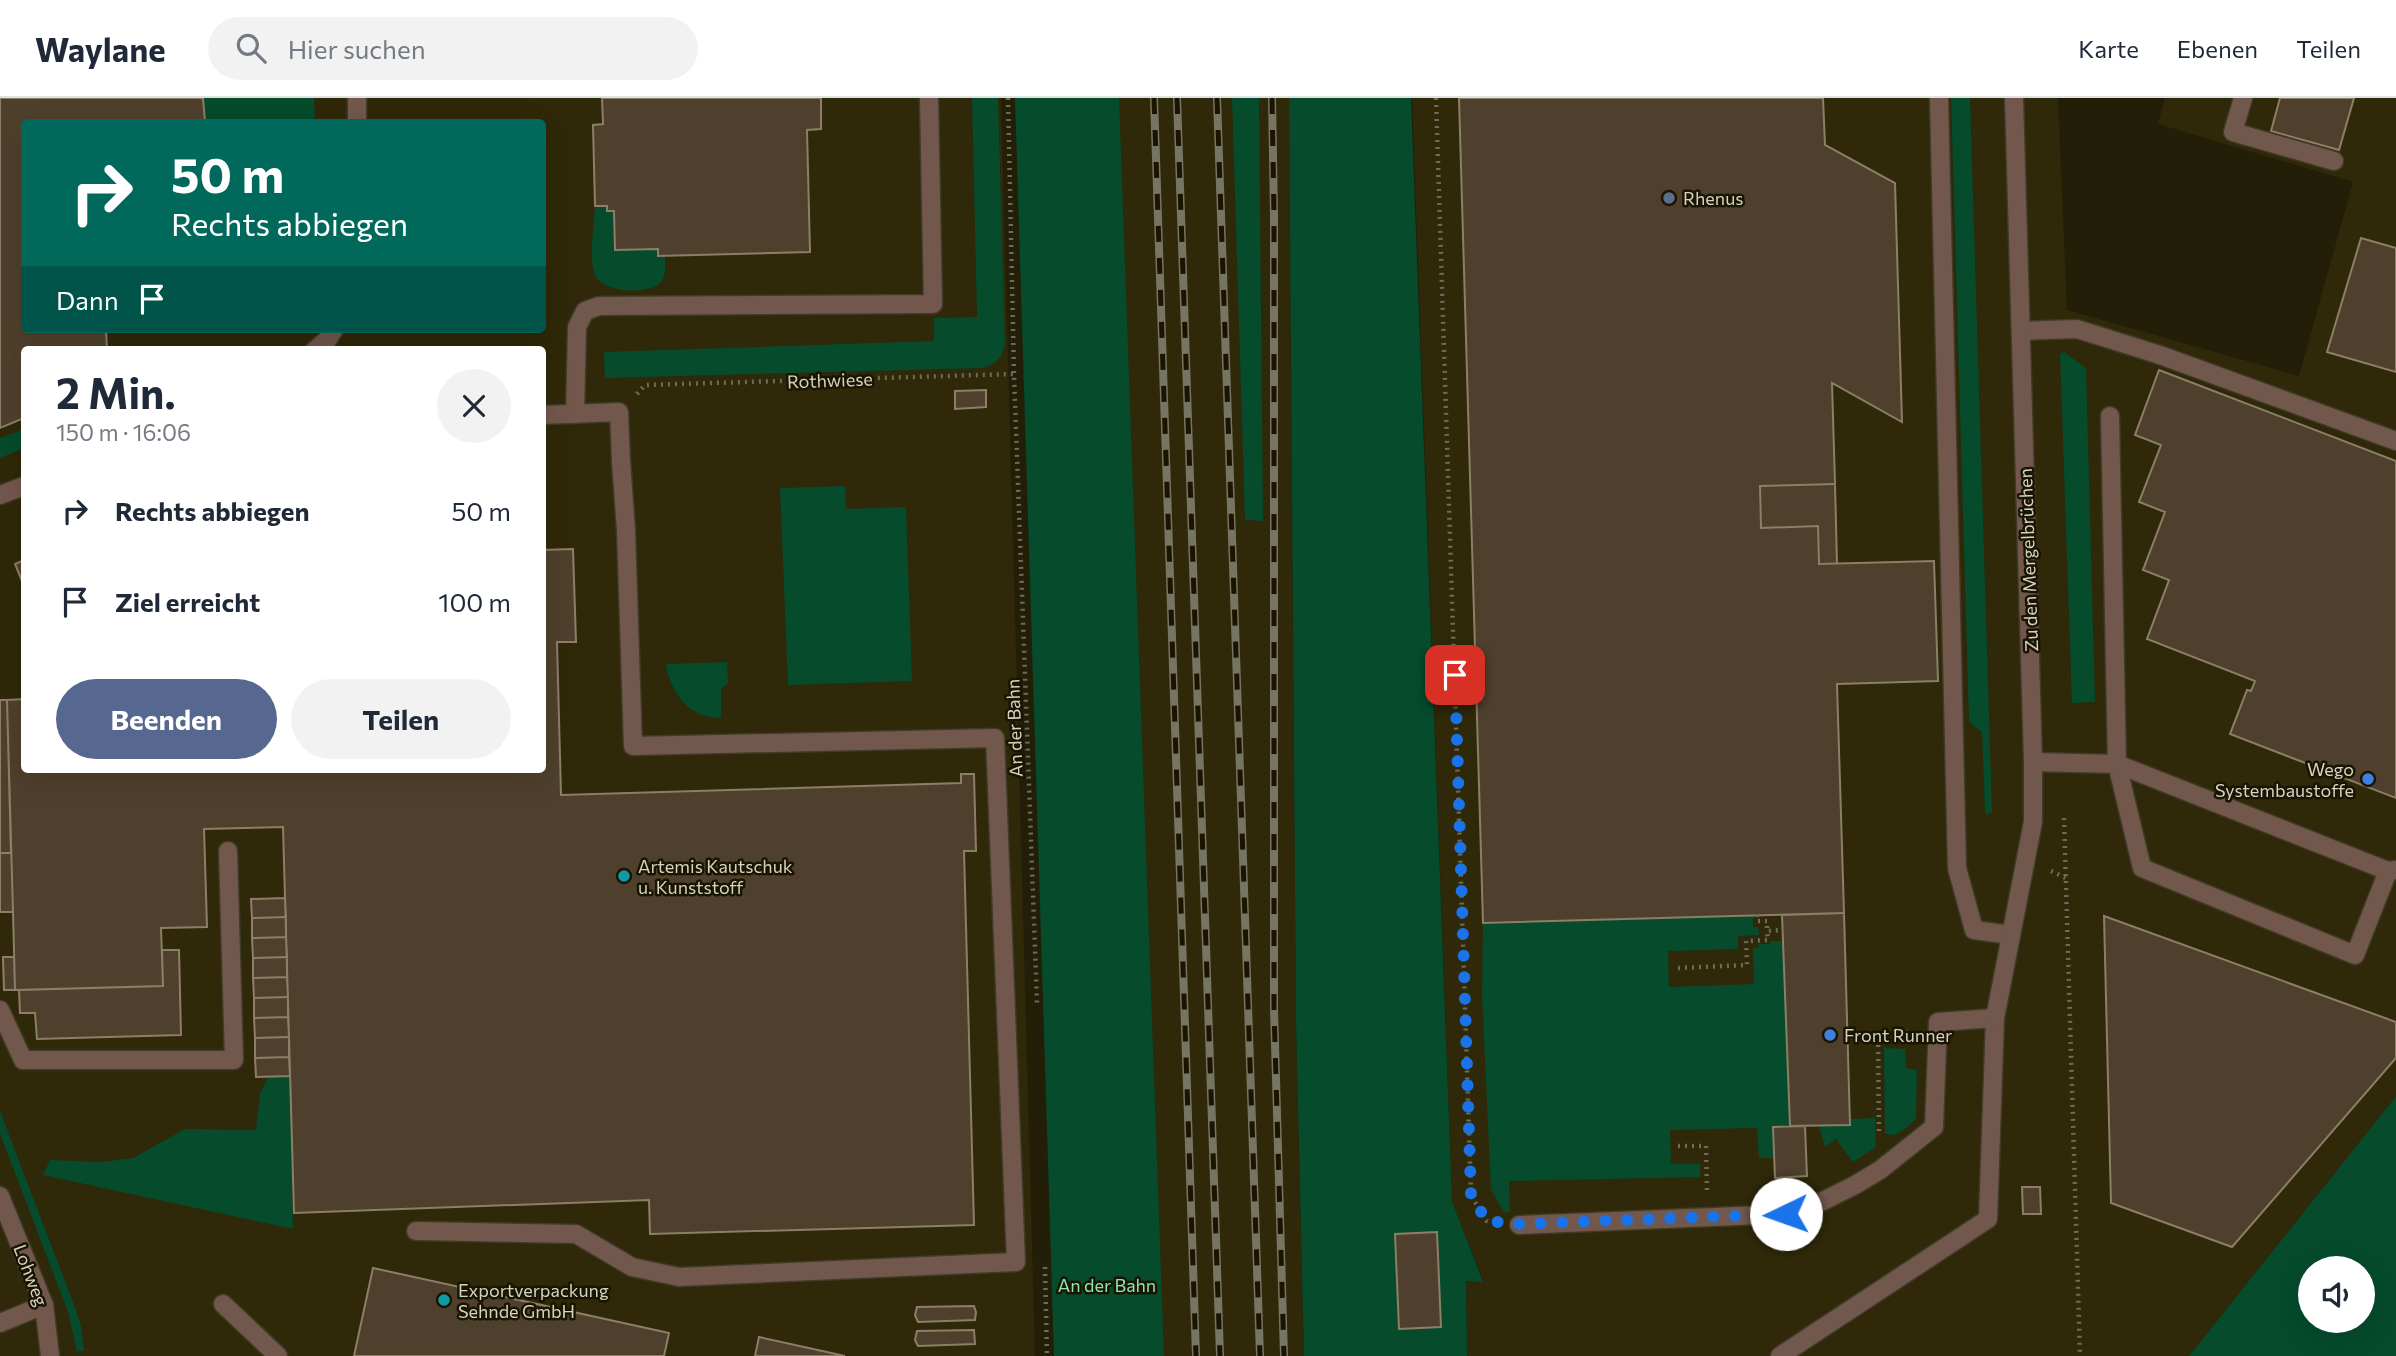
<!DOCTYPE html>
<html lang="de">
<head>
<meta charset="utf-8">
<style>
  :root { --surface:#fff; --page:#f2f2f3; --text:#1f2937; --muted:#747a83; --line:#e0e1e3; --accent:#566890 }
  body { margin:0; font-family:Commissioner,sans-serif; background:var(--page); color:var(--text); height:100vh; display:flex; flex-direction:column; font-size:26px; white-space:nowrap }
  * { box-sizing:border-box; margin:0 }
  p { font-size:23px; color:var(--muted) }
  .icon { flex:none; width:38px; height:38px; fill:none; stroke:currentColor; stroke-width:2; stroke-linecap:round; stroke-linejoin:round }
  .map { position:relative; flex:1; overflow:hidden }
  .side { position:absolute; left:21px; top:248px; width:525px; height:427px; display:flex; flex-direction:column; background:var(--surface); border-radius:7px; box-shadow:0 7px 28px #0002 }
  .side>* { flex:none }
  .hud { position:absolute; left:21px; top:21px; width:525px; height:214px; border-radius:7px; box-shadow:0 7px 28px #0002; background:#00695c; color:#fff; overflow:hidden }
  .controls { position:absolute; left:2298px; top:1158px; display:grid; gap:14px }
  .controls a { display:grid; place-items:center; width:77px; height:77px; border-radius:50%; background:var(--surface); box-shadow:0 7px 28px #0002; font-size:35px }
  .pin { position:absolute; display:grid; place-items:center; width:60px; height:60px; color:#fff; margin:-30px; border-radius:14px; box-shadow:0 4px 10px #0006 }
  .me { position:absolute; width:77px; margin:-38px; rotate:267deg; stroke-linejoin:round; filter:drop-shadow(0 0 5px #0008) }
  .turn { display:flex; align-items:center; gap:24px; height:147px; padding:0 35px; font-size:32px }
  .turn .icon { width:91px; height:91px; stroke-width:2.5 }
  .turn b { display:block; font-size:49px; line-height:60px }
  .then { display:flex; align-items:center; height:66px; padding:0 35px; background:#0003; gap:14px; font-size:26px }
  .round { display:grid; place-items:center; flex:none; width:74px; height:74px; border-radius:37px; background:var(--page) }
  .overview { display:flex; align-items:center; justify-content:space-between; height:119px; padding:0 35px }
  h1 { font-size:42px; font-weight:700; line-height:52px }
  .cta { display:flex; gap:14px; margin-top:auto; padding:14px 35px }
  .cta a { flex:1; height:80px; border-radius:42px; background:var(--accent); color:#fff; font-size:28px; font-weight:700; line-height:80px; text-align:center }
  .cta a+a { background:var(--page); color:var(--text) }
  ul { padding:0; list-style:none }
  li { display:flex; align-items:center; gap:21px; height:91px; padding:0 35px }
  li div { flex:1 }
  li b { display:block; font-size:26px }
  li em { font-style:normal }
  header { display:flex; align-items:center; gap:42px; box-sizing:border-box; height:98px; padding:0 35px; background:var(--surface); border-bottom:2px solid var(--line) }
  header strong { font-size:33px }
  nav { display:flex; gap:38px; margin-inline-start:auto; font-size:24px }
  .search { width:490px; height:63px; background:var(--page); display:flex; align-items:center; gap:18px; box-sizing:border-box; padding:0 24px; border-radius:38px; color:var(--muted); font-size:26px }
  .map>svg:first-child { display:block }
  .built { fill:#2f2809; fill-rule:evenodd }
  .green { fill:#054b2c; fill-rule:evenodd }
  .building { fill:#4e402c; stroke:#8d7e68; stroke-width:2 }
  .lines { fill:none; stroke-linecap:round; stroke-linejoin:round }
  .service-casing { stroke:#3f3b26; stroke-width:21 }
  .minor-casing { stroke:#3f3b26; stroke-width:21 }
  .path { stroke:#6f6b59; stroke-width:4.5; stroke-dasharray:2 5; stroke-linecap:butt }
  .service { stroke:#72574d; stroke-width:18 }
  .minor { stroke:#72574d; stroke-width:18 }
  .rail-casing { stroke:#787462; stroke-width:8 }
  .rail { stroke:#1a1501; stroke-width:5; stroke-dasharray:16; stroke-linecap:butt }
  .route { stroke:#1a73e8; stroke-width:12; stroke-dasharray:0 21.6 }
  .service-dot { fill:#5c6f8a; stroke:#1a1501; stroke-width:2.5 }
  .shop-dot { fill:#3f7fe0; stroke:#1a1501; stroke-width:2.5 }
  .culture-dot { fill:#0f9aa8; stroke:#1a1501; stroke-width:2.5 }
  .labels { text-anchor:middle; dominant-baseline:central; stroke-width:5; stroke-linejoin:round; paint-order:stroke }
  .poi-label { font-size:18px; fill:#d5d2c4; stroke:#1a1501; text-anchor:start }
  .street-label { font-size:18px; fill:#d5d2c4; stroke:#1a1501 }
  .park-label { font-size:18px; fill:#8ae6b0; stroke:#1a1501 }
</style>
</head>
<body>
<header>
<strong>Waylane</strong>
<div class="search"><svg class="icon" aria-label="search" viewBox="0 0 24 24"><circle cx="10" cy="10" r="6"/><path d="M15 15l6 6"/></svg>Hier suchen</div>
<nav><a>Karte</a><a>Ebenen</a><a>Teilen</a></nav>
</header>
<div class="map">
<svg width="2396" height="1258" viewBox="0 0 2396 1258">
  <rect width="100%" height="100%" fill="#231e08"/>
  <path class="built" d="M0,0h1001l34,1258h-1035zM24,24h518v207h-518zM24,252h518v420h-518z
    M1117,0h172l7,924 8,334h-143z
    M1412,0h646l9,212 232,66 54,-194 -195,-58 7,-26h231v998l-207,260h-722l-1,-75h17l-31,-80z"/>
  <path class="green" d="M203,0h111l1,24h-110z
    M972,0h26l7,246c-3,14 -8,19 -21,24l-379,10 -1,-26 330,-11v-23l43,-1z
    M1015,0h104l45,1258h-110z
    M1232,0h27l4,423 -18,-1z
    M1289,0h122l41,1103 31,81 -17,-1 1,75h-163l-8,-334z
    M1951,0h19l22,715 -7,1 -3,-82 -13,-10z
    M595,108h12v5h7l1,39 43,-1v7h7c0,8 2,19 -4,26 -10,13 -56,11 -65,-5 -8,-14 -2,-53 -1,-71z
    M2064,254l22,16 9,334 -23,1 -12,-349z
    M24,331v19l-24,10v-20z
    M845,388l1,23 60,-2 6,174 -124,4 -8,-197z
    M727,564l1,21 -7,6v29c-32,0 -50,-24 -55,-54z
    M1753,817v12h5l1,8 -21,1v13l-70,2 1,36 85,-3 -1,-36h5l1,-4h11v-3h13l7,185 -17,1 2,31h-16l-2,-30 -87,2 1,34h29v13l-191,4 1,31h-6l-13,-22 -9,-194 1,-73z
    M1884,950l21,1 1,19 11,2 -1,49c-9,7 -19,21 -31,14z
    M290,978l3,153 -250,-54 7,-15 52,2 31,-4 52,-29 71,1 4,-36 8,-17z
    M2396,998v260h-207zM2310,1171h52v52h-52z
    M0,1013l76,199 5,16 3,25h-7l-9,-39 -68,-178z
    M1875,1020l1,29 -23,15 -17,-23 -11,8 -6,-21 31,-1v-6z"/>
  <path class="building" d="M0,0h203l2,24h-181v207h82l1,21h-83v68l-24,10z
    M602,0h219v31l-14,1 3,122 -152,4v-7l-43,1 -1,-39h-7v-5h-12l-2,-81 10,-1z
    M1459,0h364l2,47 70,38 7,239 -70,-39 3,101 -75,2 1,42 57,-2 1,38 115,-3 4,120 -101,3 7,229 -361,10z
    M2280,0h74l-15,52 -68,-19z
    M2361,140l35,10v124l-69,-20z
    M2159,272l237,91v337l-166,-64 17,-44 4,1 4,-10 -108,-42 22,-59 -26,-10 22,-58 -26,-10 22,-57 -26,-10z
    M986,292v17l-31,2v-18z
    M1835,386l2,80h-18l-1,-38 -57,2 -1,-42z
    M573,451l3,93h-19l4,153 400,-12v-9h13l2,77h-12l10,374 -324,9 -1,-34 -355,13 -11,-386 -79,2 3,98 -46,1 2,58 -148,4 -2,-78h-13v-59h11l-4,-153 17,-1v71h518v-220z
    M24,462v26l-9,-22z
    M0,602h7l6,212h-13z
    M285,800l1,19 -34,1 -1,-19z
    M1844,815l6,212 -60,1 -8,-211z
    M2104,818l292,106v36l-164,189 -121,-44z
    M286,819v20l-34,1v-20z
    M286,839l1,20 -34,1 -1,-20z
    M162,852h17l2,85 -144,4 -2,-26h-15l-1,-23 144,-4z
    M3,859h11l1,33h-11z
    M287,859v20l-34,1v-20z
    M287,879l1,20 -34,1 -1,-20z
    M288,899v20l-34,1v-20z
    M288,919l1,20 -34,1 -1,-20z
    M289,939v20l-34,1v-20z
    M289,959l1,19 -34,1 -1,-19z
    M1805,1028l2,50 -32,2 -2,-51z
    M2022,1089h18l1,27h-18z
    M1437,1134l4,95 -42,2 -4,-95z
    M373,1170l296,65 -5,23h-310z
    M974,1208l2,6 -1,8 -57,2 -3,-7 2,-8z
    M974,1232l1,14 -57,2 -3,-6 2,-9z
    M759,1239l86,19h-90z"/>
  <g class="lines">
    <defs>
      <path id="service" d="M357,0v24
        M1939,0l18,770 17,62 37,5
        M2243,0l-10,34 101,29
        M2021,233l56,-2 83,26 236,86
        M315,252l13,-11 6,-10
        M575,316l2,-87 8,-16 14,-5 334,-2 -4,-206
        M2110,318l7,348 25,104 213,87 33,-84
        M2033,664l84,2 271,107 8,-1
        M0,912l23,50h211l-6,-209
        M1519,1127l267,-11 35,-12 34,-17 25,-15 54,-43 4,-105 57,-4 -7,201 -208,137
        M416,1133l160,3 56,33 47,10 337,-15 -21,-524 -362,8 -7,-216 -5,-69
        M223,1206l55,52
        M0,1225l44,-18"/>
      <path id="minor" d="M542,317l77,-3 2,49
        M0,397l24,-9
        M1995,920l38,-196v-60l-19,-664
        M0,1098l44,109 6,51"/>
    </defs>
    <use href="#service" class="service-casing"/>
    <use href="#minor" class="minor-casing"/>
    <path class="path" d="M1008,0l6,276 23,629
      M1436,0l35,1098 16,25 5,1
      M637,296l8,-9 369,-11
      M2064,720l16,538
      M2051,773l15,7
      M1757,817v6h10v10
      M1678,870l69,-3 -1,-24 22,-1 -1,-9 16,-1
      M1878,936l30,-2
      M1847,937l31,-1 1,100
      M1678,1048h28l1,45
      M1045,1169l2,89"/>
    <use href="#service" class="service"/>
    <use href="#minor" class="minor"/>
    <defs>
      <path id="rail" d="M1154,0l42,1258
        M1177,0l43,1258
        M1217,0l43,1258
        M1272,0l2,116v795l10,347"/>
    </defs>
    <use href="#rail" class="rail-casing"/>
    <use href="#rail" class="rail"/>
  </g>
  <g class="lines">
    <path class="route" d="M1455,577l16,521 16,25 32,3 267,-10"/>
  </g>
  <circle class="service-dot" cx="1669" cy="100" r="7"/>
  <g class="shop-dot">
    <circle cx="2368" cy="681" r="7"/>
    <circle cx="1830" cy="937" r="7"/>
  </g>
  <g class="culture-dot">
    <circle cx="624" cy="778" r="7"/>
    <circle cx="444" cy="1202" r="7"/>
  </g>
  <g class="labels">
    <g class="poi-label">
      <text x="1683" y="100">Rhenus</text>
      <text x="2354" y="671" text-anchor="end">Wego<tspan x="2354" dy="21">Systembaustoffe</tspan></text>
      <text x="638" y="768">Artemis Kautschuk<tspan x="638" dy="21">u. Kunststoff</tspan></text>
      <text x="1844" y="937">Front Runner</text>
      <text x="458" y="1192">Exportverpackung<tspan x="458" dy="21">Sehnde GmbH</tspan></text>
    </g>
    <g class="street-label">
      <text transform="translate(830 282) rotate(-2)">Rothwiese</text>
      <text transform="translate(2028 462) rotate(-92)">Zu den Mergelbrüchen</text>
      <text transform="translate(1014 630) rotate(-92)">An der Bahn</text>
      <text transform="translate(31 1177) rotate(69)">Lohweg</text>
    </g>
    <g class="park-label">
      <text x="1107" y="1187">An der Bahn</text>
    </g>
  </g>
</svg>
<div class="controls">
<a><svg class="icon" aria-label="sound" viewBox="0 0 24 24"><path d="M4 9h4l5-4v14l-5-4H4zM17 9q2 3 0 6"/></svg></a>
</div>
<div class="pin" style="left:1455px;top:577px;background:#d93025"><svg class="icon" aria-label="arrive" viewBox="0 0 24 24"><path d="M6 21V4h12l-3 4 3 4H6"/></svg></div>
<svg class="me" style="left:1786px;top:1116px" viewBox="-20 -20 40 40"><circle r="19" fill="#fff"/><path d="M0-13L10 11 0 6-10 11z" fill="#1a73e8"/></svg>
<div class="hud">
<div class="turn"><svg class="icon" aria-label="right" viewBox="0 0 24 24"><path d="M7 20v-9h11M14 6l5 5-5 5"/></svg><div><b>50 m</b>Rechts abbiegen</div></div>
<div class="then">Dann<svg class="icon" aria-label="arrive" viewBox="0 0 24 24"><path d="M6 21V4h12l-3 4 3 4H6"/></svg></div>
</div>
<section class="side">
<div class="overview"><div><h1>2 Min.</h1><p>150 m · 16:06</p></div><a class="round"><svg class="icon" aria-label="close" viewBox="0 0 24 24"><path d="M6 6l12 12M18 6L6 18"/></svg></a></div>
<ul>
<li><svg class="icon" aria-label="right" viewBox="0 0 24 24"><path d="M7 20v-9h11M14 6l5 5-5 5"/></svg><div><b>Rechts abbiegen</b></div><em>50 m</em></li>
<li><svg class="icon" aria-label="arrive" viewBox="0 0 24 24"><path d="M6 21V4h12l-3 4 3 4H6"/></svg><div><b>Ziel erreicht</b></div><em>100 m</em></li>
</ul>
<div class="cta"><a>Beenden</a><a>Teilen</a></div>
</section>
</div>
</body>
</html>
